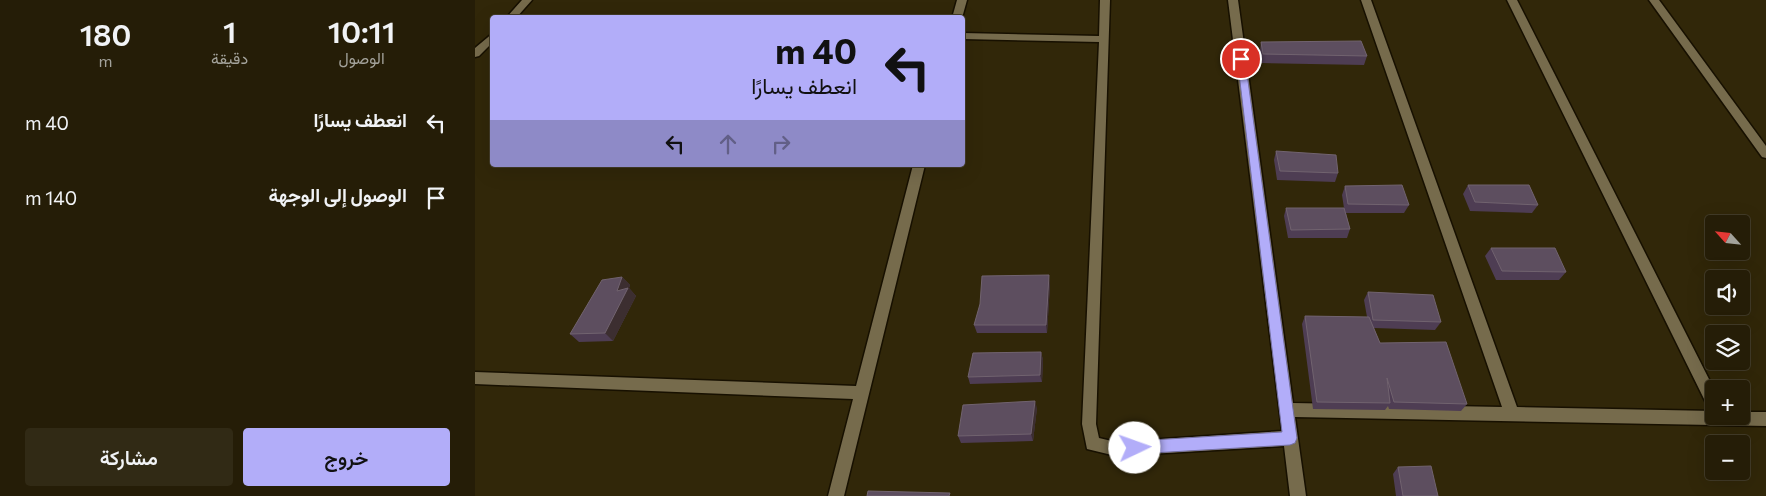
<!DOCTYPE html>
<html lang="ar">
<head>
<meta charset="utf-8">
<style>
  :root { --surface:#251d07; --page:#312a15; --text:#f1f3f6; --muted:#a3a29b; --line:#423b28; --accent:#b2adf9 }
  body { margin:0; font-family:Commissioner,Vazirmatn,sans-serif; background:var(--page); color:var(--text); direction:rtl; height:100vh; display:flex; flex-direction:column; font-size:19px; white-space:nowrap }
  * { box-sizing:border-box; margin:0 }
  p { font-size:16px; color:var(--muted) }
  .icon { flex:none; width:28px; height:28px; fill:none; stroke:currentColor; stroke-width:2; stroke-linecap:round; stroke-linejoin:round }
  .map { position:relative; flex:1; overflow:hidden; direction:ltr }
  .panel { display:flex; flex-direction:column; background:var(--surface); width:475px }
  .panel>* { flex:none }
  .top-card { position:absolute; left:15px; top:15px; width:475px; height:152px; border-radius:5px; box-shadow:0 5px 20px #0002,0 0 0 1px var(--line); direction:rtl; background:#b2adf9; color:#111; overflow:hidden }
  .needle { width:32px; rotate:297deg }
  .controls { position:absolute; left:1230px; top:215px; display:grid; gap:10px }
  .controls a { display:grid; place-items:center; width:45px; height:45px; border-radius:5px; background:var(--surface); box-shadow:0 5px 20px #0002,0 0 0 1px var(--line); font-size:25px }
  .pin { position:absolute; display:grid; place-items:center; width:42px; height:42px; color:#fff; margin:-21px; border:2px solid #fff; border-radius:50%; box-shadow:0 1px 5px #0007 }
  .me { position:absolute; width:55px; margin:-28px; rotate:87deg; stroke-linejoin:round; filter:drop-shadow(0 0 4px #0008) }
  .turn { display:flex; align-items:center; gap:18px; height:105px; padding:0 25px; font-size:22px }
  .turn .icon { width:65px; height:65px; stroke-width:2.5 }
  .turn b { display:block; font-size:35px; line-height:42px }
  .lanes { display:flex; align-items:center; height:48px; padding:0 25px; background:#0003; justify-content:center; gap:25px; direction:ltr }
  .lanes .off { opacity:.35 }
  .eta { display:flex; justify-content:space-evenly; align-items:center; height:85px; text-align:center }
  .eta b { font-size:30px; font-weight:600; line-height:35px }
  .button { display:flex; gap:10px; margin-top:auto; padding:10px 25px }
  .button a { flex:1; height:58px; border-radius:5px; background:var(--accent); color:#111; font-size:20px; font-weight:600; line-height:58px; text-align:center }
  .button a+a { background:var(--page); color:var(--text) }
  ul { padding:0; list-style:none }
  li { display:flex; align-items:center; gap:15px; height:75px; padding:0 25px }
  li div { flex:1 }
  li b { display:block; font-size:19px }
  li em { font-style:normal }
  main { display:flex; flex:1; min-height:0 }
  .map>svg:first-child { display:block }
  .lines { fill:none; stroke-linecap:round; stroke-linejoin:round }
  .minor-casing { stroke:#171000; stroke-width:3 }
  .minor { fill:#766b4c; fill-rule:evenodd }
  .wall { fill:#4e3d53 }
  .shaded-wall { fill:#3c2e30 }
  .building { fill:#5d4e5f; stroke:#71636f }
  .route { fill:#b2adf9; stroke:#7470a2 }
</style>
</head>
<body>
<main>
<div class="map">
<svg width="1291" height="496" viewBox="0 0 1291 496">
  <rect width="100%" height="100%" fill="#312709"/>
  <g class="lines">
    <defs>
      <path id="minor" d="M47,0h10l-16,18h-10z
        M482,0h10l-5,18h-10z
        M625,0h10l-14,424 3,14 17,4 166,-11 -54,-431h10l55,403 209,4 -141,-407h10l146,407 197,4v5h27v-4h25v14l-471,-9 11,79h-16l-6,-50 -168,10 -29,-7 -5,-25 17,-382 -136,-3v-6l136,3z
        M1032,0h10l197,389v22l-5,-2z
        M1174,0h10l107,146v12l-4,-1z
        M18,33v9l-14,14 -4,1v-9z
        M438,165h12l-81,331h-16l25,-97 -378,-15v-12l381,14z"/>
    </defs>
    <use href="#minor" class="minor-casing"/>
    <use href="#minor" class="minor"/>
  </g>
  <path class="wall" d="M786,42l106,14 -3,9 -103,-2 -1,-12z
    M801,151l62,22 -3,9 -58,-2 -3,-20z
    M993,185l70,20 -6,8 -62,-2 -7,-17z
    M870,186l64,19 -5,8h-58l4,16 -3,9h-59l-4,-22 2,-8h58l-2,-13z
    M1016,248l75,24 -7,8h-63l-11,-24z
    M147,277l8,8 -1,3 7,8 -23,45 -34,1 -9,-8z
    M575,284l-3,49h-70l-3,-8z
    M893,292l73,30 -6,8 -61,-2 6,15 87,61 -6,7 -72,-2 -1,-3 -3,4 -72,-1 -11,-85 3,-8 62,1 -3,-17z
    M566,352l2,8 -1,22 -72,2 -2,-7z
    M562,408l-4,33 -72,2 -3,-7z
    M923,467l40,29h-42l-3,-22z"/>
  <path class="shaded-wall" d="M574,275l1,9 -3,49 -1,-8z
    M147,277l8,8 -1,3 7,8 -23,45 -8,-8 12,-42z
    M566,352l2,8 -1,22 -2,-7z
    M560,401l2,7 -4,33 -2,-7z"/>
  <path class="building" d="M886,41l6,15 -104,-2 -2,-12z
    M801,151l60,4 2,18 -58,-2z
    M927,185l7,20 -61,-1 -3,-18z
    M993,185h61l9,20 -63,-3z
    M811,208h58l6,21 -59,1z
    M1016,248h64l11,24 -64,-1z
    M574,275l-3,50h-72l6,-21 2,-28z
    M147,277l-5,14 11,-3 -23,45 -35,1 32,-54z
    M893,292l65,3 8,27 -68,-2z
    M830,316l64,1 11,26 66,-1 21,62 -73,-2 -7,-24 3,25 -73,-1z
    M566,352l-1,23 -72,2 5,-24z
    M560,401l-4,33 -73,2 5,-31z
    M956,466l7,30h-35l-5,-29z
    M393,491l82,2 -1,3h-82z"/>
  <path class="route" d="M762,57l8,2 52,379 -2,5 -5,2 -155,9 -5,-2 -2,-4 2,-5 5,-2 147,-9z"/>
</svg>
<div class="controls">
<a><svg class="needle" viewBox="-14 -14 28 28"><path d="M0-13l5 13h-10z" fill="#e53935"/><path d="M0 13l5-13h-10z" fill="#a3a29b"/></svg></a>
<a><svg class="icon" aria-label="sound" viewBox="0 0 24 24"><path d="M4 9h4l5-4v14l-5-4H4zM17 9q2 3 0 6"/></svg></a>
<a><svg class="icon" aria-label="layers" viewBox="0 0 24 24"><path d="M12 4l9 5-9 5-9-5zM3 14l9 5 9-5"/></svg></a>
<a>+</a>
<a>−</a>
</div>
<div class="pin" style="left:766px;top:59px;background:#d93025"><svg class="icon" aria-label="arrive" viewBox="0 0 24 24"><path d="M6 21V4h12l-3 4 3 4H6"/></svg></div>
<svg class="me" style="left:660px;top:448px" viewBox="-20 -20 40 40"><circle r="19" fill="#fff"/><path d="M0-13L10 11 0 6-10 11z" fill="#b2adf9"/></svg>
<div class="top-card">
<div class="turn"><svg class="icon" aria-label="left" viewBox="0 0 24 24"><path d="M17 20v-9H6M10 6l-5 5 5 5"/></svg><div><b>40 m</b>انعطف يسارًا</div></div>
<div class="lanes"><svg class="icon" aria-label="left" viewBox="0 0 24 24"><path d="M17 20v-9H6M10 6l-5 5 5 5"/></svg><svg class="icon off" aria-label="ahead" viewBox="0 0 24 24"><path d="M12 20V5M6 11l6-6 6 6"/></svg><svg class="icon off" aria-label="right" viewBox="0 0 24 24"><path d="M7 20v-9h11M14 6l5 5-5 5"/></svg></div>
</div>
</div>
<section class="panel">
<div class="eta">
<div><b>10:11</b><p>الوصول</p></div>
<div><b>1</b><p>دقيقة</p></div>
<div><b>180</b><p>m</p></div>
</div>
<ul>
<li><svg class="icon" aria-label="left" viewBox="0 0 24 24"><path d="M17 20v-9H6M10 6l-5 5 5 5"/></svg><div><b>انعطف يسارًا</b></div><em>40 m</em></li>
<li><svg class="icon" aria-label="arrive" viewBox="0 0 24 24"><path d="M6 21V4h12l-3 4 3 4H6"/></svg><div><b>الوصول إلى الوجهة</b></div><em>140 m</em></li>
</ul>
<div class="button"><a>خروج</a><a>مشاركة</a></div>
</section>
</main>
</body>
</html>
